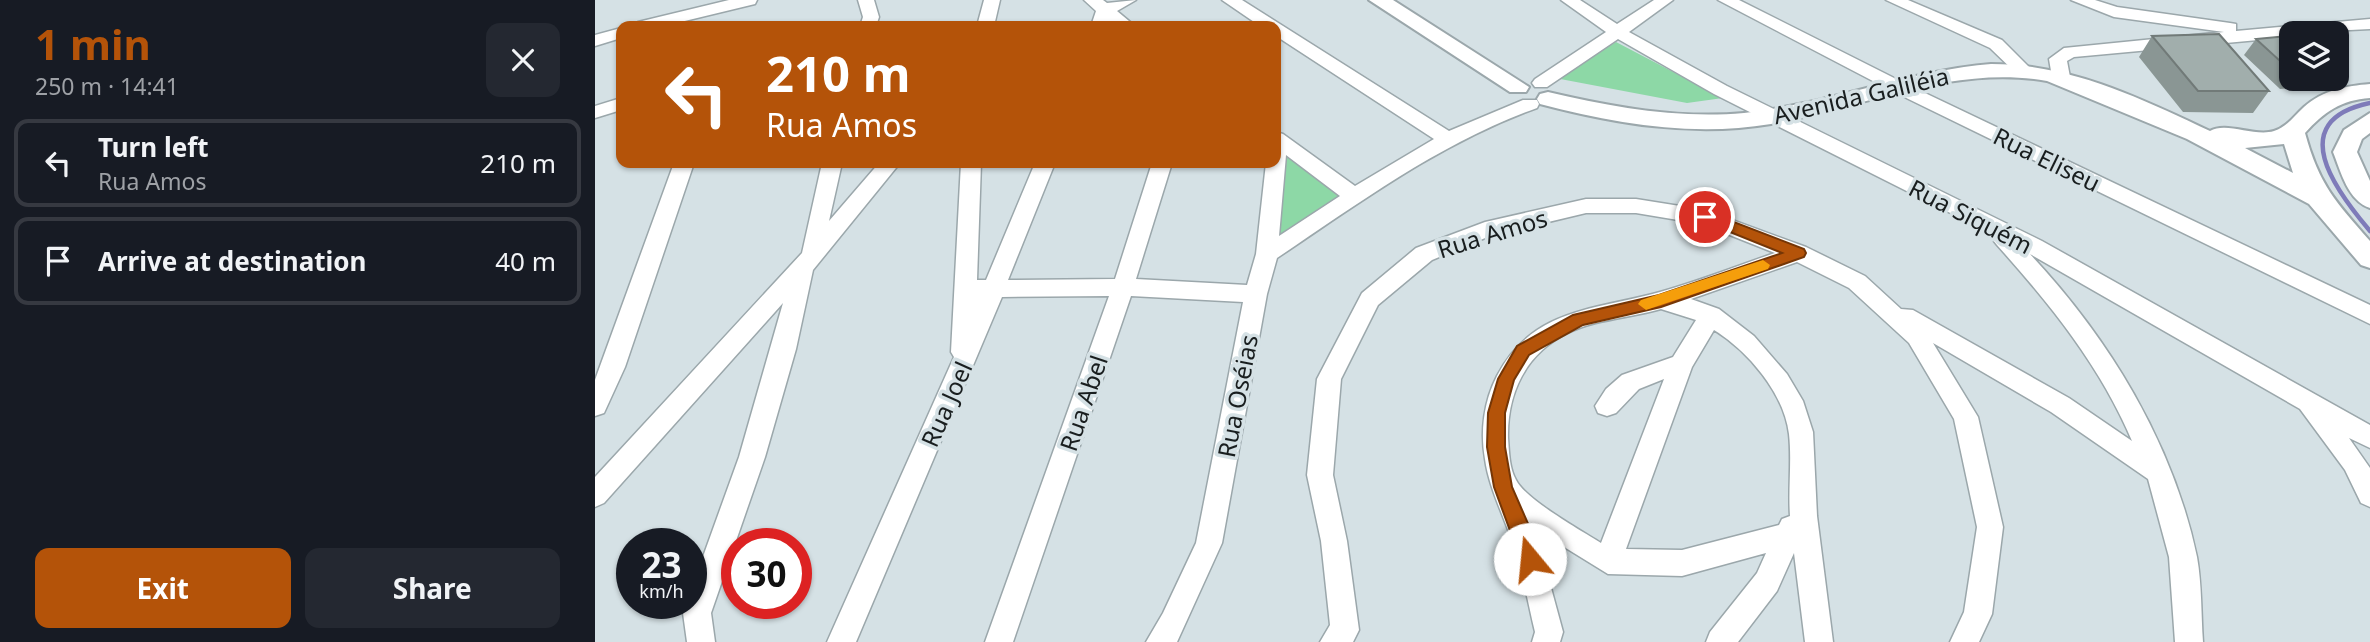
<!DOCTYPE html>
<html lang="en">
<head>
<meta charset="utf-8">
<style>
  :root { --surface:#171b24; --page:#242831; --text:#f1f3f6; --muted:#9ea1a6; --line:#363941; --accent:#b45309 }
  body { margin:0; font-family:"Noto Sans",sans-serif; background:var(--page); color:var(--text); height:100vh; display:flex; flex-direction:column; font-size:26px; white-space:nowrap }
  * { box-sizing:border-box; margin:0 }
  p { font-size:23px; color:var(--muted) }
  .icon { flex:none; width:38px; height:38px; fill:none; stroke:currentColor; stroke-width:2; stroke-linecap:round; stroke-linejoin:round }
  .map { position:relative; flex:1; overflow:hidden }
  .drawer { display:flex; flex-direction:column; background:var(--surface); width:595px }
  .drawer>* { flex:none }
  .banner { position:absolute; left:21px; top:21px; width:665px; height:147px; border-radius:14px; box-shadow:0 2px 5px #0004; background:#b45309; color:#fff; overflow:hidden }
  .buttons { position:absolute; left:1684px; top:21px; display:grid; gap:14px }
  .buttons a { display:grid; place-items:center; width:70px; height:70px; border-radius:14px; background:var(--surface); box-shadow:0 2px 5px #0004; font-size:35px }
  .speed { position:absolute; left:21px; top:528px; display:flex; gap:14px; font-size:35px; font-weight:700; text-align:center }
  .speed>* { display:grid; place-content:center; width:91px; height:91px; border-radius:50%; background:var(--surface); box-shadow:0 2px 5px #0004; line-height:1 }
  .speed small { font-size:18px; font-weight:400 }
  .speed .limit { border:10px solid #d22; background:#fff; color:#111 }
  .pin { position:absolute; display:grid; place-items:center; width:60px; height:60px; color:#fff; margin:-30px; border:4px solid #fff; border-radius:50%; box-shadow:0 2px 7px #0007 }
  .me { position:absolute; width:77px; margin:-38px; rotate:343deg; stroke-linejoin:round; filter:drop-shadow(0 0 5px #0008) }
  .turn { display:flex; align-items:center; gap:24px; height:147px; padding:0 35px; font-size:32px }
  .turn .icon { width:91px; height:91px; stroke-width:2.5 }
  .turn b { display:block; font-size:49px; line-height:60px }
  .round { display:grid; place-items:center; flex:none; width:74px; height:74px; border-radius:14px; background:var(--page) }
  .headline { display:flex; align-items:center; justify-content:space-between; height:119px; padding:0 35px }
  h1 { font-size:42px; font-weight:700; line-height:52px; color:var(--accent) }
  .cta { display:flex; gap:14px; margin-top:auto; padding:14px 35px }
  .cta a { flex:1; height:80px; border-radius:14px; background:var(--accent); color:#fff; font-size:28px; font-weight:700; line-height:80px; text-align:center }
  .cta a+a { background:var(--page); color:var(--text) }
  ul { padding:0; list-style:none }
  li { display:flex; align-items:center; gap:21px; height:88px; margin:0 14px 10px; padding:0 21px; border:4px solid var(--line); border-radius:14px }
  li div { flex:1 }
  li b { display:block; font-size:26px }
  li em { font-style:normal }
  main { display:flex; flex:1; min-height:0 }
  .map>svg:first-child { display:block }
  .green { fill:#8dd8a6 }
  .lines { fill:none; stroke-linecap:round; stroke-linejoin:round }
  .stream { stroke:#7e7bb9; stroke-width:4.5 }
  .minor-casing { stroke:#9ba7ab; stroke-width:3 }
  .major-casing { stroke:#9ba7ab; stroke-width:4 }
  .minor { fill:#fff; fill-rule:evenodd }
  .major { fill:#fff; fill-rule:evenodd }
  .wall { fill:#8a9694 }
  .building { fill:#a1aeac; stroke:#717a78; stroke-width:2 }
  .route { fill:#b45309; stroke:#753606; stroke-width:2 }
  .slow { fill:#f59e0b }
  .labels { text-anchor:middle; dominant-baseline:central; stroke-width:7; stroke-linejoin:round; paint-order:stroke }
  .street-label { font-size:24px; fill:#191e1f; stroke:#d5e1e5 }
</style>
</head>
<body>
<main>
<section class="drawer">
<div class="headline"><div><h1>1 min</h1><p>250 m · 14:41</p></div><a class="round"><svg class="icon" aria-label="close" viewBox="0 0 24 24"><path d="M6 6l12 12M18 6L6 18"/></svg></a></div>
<ul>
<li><svg class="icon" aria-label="left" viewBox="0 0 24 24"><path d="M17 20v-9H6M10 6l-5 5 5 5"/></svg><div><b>Turn left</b><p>Rua Amos</p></div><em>210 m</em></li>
<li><svg class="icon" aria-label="arrive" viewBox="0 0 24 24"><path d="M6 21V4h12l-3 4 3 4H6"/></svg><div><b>Arrive at destination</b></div><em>40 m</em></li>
</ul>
<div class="cta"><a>Exit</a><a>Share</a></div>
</section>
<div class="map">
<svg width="1775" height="642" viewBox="0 0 1775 642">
  <rect width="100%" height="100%" fill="#d5e1e5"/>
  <path class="green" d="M1021,42l107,56 -36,5 -132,-25z
    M687,147l68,50 -77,48z"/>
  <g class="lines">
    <path class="stream" d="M1775,103c-87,18 -34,88 0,128"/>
    <defs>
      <path id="minor" d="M134,0h28l-2,4 -91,22h-29l3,-4z
        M263,0h16l5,17 -3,9h-16l3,-9z
        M389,0h16l-6,26h-17z
        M489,0h19l4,3 29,-3 -19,11 18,15h-19l-7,-5 -2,5h-16l5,-15z
        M627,0h20l207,131 74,-31h14l2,4 -2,4c-97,35 -176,94 -260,150l-10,36 -45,249 -45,99h-31l17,-29 33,-70 47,-241 -112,-6 -118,346h-28l124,-346 -107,1 -146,345h-29l127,-285 -3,-5 10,-189h20l-4,117h9l49,-117h20l-47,117 107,-1 37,-116h20l-36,116 111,6 9,-31 10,-91h10v-31l7,2 72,52 79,-47 -158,-103v-10h-16zM691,155l54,41 -61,40z
        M966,0h19l37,24 37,-24h19l-44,32 98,54 315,155 328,184v23l-21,-10 21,30v39l-9,-4 -16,-33 -45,-61 -270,-155c79,84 143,189 167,303 5,28 4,57 6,85h-28l-6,-85 -21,-78 -97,-67 -118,-69 45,74 25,110 -11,87 -13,28h-29l14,-30 13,-85 -23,-108 -45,-76 -60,-55 -52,-26 -106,37 28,10 35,27 33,38 16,27 10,31 4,84 16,126h-28l-11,-89 -17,38 -39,51h-32l4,-10 47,-59 9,-20 -84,23 -74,-2 -73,-45 28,103 -3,10h-28l3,-10c-7,-29 -12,-59 -22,-88 -9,-28 -24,-56 -28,-85 -5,-28 -1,-58 12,-83 35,-68 98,-66 163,-84 39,-11 77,-26 115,-39l-73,-29 -66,-11h-50l-96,23 -58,24 -54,45 -37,74 -8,96 14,66 12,89 -6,12h-33l10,-17 -9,-84 -14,-66 10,-96 45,-86 54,-45 69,-26 101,-23h50l69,11 101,37 59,29 36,33 12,1 156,88 63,43c-31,-74 -82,-137 -135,-196l-4,-5 3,-4 -282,-142 -96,-55 -71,48h-12l-3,-4 3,-4 71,-47zM1066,309l35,11 -23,37 -51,18 -16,14 -11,17 3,7 9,3 9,-3 23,-24 25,-10 -63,164c-19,-12 -76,-44 -85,-63 -7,-12 -7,-29 -8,-42 -1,-45 18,-85 60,-105 28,-14 62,-15 93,-24zM1119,330c34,21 70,63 75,104 3,27 -1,55 1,82l-8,3 -3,6 -97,25 -56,-1 66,-182z
        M1123,0h21l165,83 466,222v19l-478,-233z
        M1291,0h22l94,40 31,31 -9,6 -6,-2 -28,-27z
        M1476,0h24l22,7 113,16 6,1v7l134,-12v10l-79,4v4l-217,20 -7,4 3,16 -9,6 -9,-6 -3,-18 15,-11 160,-16 -110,-15z
        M26,28v10l-26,8v-11z
        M26,98v12l-26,8v-12z
        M79,163h20l-69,204 -21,46 -9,3v-36z
        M227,163h20l-13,58 50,-58h21l-87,107 -17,79 -31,108 -54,156 4,29h-28l-4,-29 3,-9h5v-14l48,-133 44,-154 -179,200 -9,4v-30l207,-224z"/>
      <path id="major" d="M774,0h24l136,87 -3,5h-16z
        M1396,64c79,0 149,34 219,67 16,-10 44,6 64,0 13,-4 20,-15 30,-24 19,-17 42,-21 66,-23v14c-29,2 -46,14 -65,35 14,52 31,69 65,108v27l-9,-3 -52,-61 -122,-65 -140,-58c-94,-17 -185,27 -276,43 -78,13 -155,0 -231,-20l-3,-5 3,-5 8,-2c64,15 130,27 196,21 84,-9 163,-42 247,-49zM1689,144l9,29 -48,-25z
        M1775,113v20l-8,6 -5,13 13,29v27c-22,-7 -29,-36 -37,-56l11,-22z"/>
    </defs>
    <use href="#minor" class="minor-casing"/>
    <use href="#major" class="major-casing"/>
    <use href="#minor" class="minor"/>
    <use href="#major" class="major"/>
  </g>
  <path class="wall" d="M1557,36l117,55 -16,22 -70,-1 -44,-55z
    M1696,38v41h28l-6,7 -33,3 -36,-34 12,-16z"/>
  <path class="building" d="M1624,34l50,57h-71l-46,-55z
    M1693,36l3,2v33l-35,-32z"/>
  <path class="route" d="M1110,211l99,38 2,4 -2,4 -143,50 -78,18 -54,30 -15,25 -9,33v34l7,40 21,48 7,24 -3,7 -7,2 -7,-2 -29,-79 -7,-40 1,-34 10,-34 19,-33 56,-31 86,-20 123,-42 -82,-33 -2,-3z"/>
  <path class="slow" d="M1168,260l7,5 -2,4 -122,41 -8,-6 3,-4z"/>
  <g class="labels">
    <g class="street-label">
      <text transform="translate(1266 95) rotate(-13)">Avenida Galiléia</text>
      <text transform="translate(1452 159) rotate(26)">Rua Eliseu</text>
      <text transform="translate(1376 216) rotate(27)">Rua Siquém</text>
      <text transform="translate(897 233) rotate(-17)">Rua Amos</text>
      <text transform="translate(642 396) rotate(-79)">Rua Oséias</text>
      <text transform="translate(488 403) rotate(-71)">Rua Abel</text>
      <text transform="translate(351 404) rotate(-66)">Rua Joel</text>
    </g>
  </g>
</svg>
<div class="buttons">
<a><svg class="icon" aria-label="layers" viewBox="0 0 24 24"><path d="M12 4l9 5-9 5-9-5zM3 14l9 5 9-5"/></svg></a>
</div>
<div class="speed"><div>23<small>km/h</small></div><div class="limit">30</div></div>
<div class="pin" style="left:1110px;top:217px;background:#d93025"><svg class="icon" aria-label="arrive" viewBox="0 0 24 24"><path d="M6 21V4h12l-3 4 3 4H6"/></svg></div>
<svg class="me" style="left:935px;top:559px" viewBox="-20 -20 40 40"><circle r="19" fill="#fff"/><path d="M0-13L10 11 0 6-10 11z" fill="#b45309"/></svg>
<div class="banner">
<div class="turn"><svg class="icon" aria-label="left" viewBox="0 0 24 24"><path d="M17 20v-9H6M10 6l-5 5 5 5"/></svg><div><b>210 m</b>Rua Amos</div></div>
</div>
</div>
</main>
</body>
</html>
